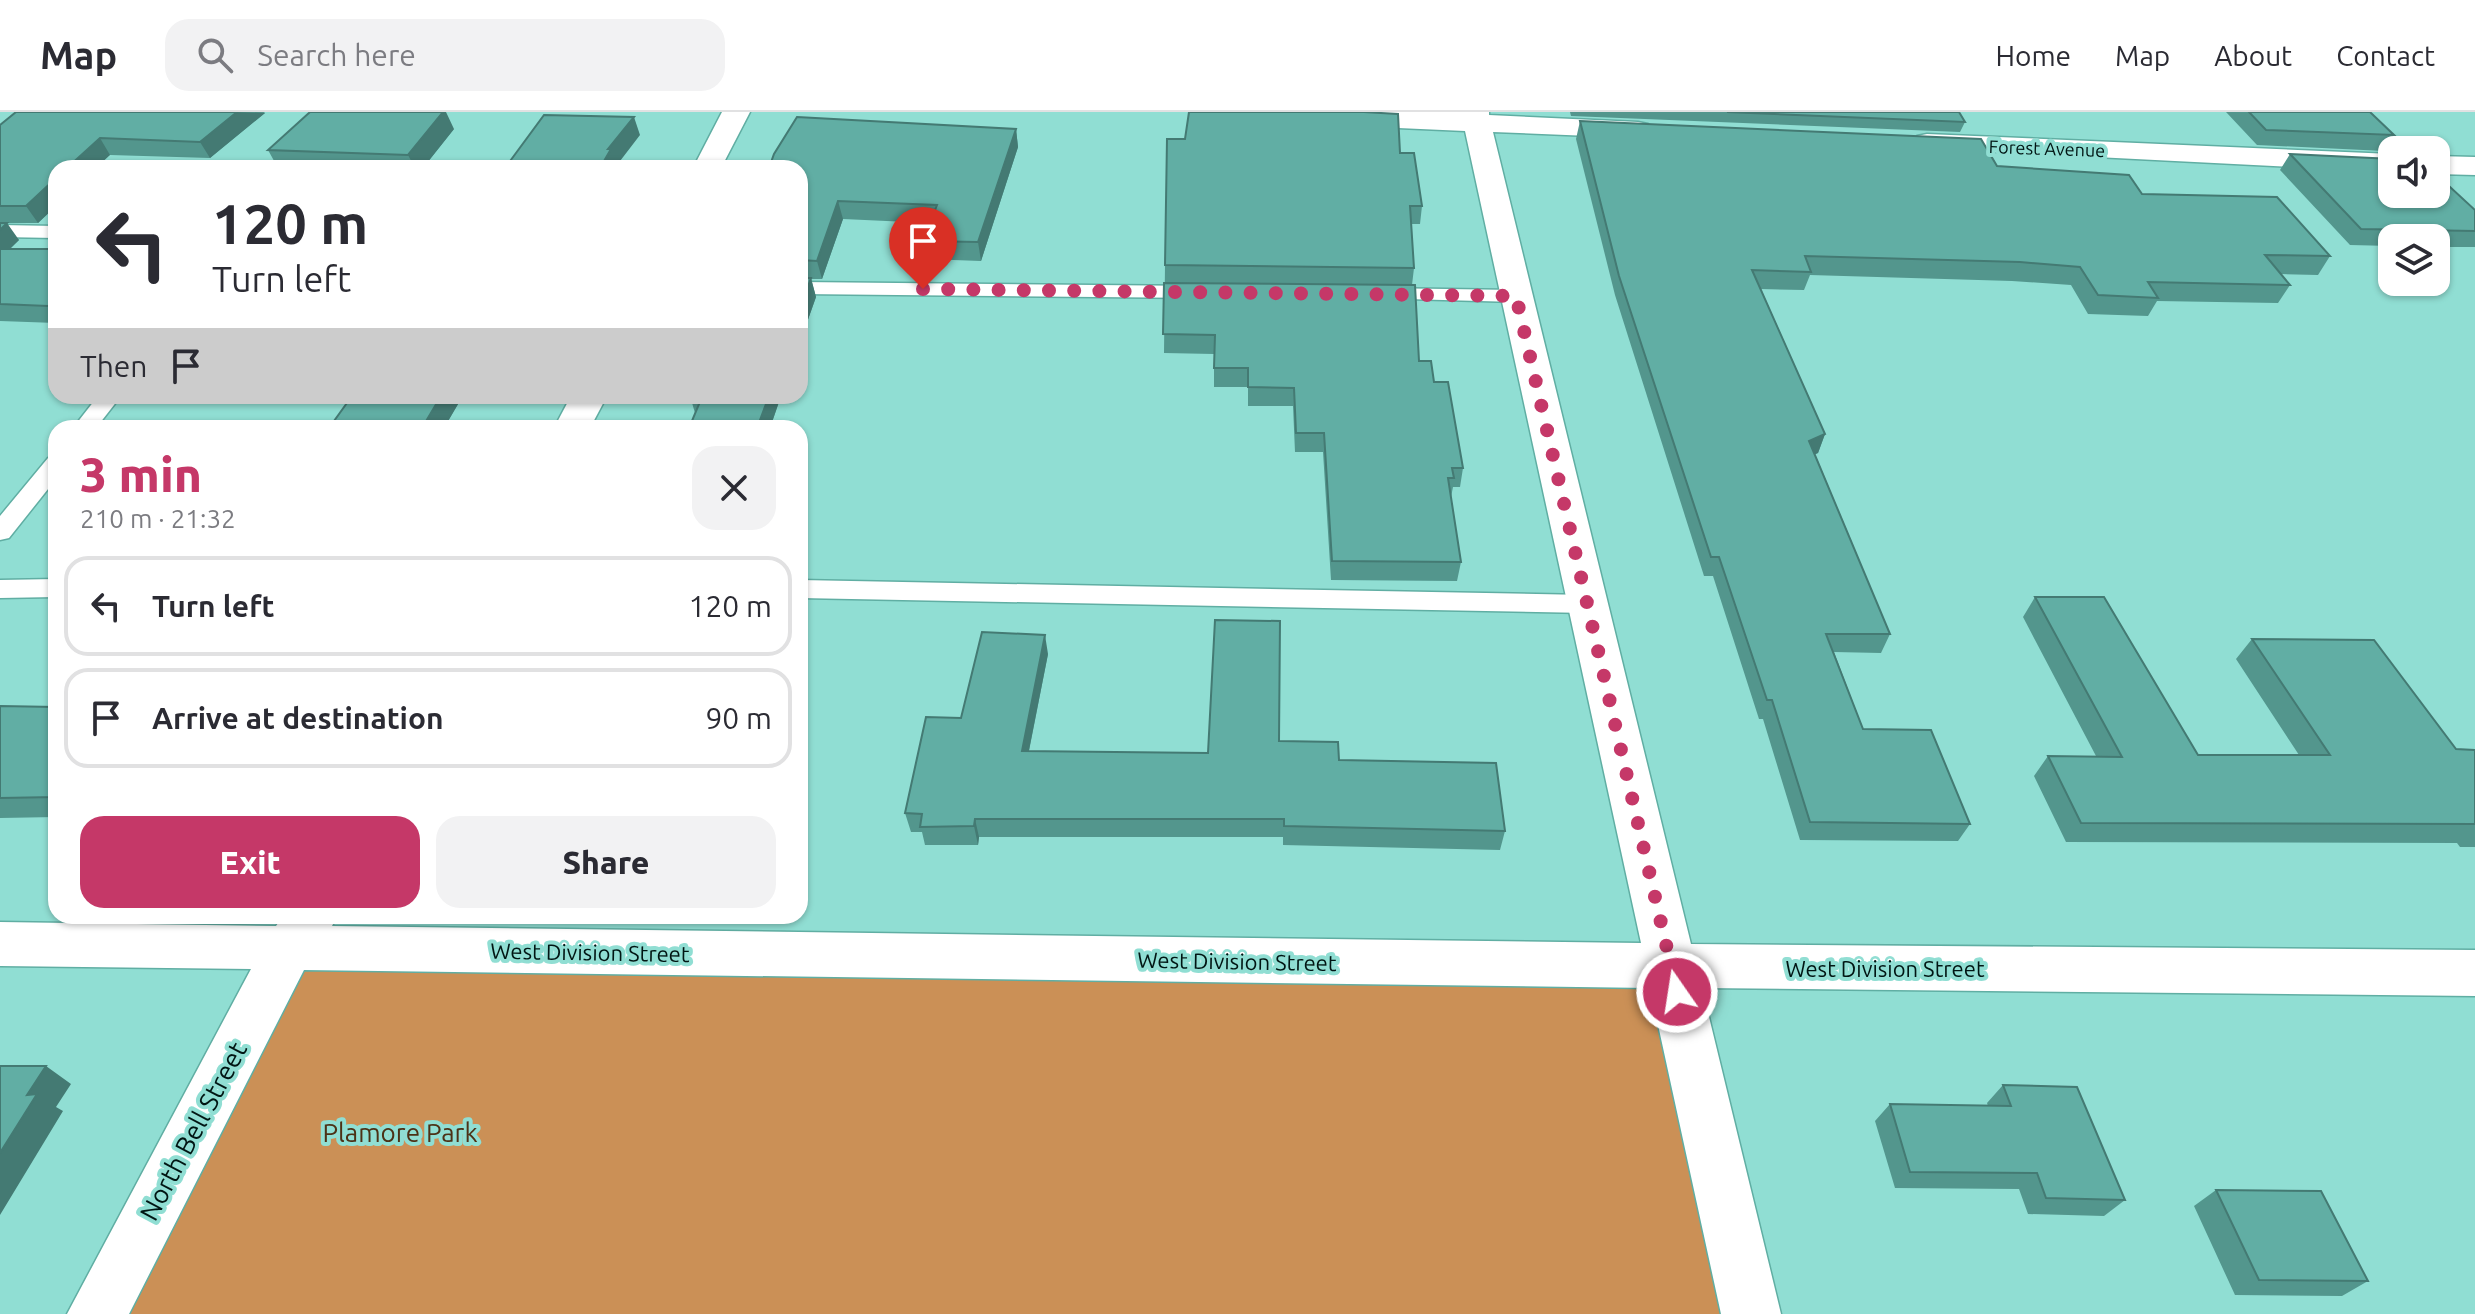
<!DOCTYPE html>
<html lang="en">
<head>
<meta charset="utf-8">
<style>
  :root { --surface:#fff; --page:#f2f2f3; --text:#2b2b33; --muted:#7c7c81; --line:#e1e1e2; --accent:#c53868 }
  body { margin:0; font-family:Ubuntu,sans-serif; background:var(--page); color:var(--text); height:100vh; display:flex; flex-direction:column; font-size:30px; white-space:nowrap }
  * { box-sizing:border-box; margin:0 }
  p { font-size:26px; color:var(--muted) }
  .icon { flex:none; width:44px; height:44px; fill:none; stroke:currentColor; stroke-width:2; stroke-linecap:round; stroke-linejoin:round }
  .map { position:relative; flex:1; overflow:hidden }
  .details { position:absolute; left:48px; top:308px; width:760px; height:504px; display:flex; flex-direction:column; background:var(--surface); border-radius:24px; box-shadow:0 2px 6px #0004 }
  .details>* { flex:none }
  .banner { position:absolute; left:48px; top:48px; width:760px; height:244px; border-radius:24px; box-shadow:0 2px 6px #0004; background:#fff; color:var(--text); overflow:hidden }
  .buttons { position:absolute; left:2378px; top:24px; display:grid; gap:16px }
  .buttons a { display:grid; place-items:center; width:72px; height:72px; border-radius:16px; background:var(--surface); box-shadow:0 2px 6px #0004; font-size:40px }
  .pin { position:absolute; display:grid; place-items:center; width:68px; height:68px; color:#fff; margin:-82px -34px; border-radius:50% 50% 50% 0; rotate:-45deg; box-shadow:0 0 8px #0007 }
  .pin .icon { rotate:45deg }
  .me { position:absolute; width:88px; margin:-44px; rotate:347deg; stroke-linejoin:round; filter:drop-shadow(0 0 6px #0008) }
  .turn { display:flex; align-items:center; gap:28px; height:168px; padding:0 32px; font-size:36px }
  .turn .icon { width:104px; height:104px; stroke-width:2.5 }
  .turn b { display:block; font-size:56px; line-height:68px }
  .then { display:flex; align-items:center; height:76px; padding:0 32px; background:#0003; gap:16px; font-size:30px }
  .round { display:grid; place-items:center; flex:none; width:84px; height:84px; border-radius:24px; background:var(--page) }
  .overview { display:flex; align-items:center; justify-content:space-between; height:136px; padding:0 32px }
  h1 { font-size:48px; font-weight:800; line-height:60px; color:var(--accent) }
  .primary-button { display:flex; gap:16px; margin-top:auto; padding:16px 32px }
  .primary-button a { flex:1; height:92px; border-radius:24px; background:var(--accent); color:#fff; font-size:32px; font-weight:800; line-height:92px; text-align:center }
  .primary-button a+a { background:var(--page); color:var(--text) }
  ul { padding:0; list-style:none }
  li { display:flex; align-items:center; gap:24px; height:100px; margin:0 16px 12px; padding:0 16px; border:4px solid var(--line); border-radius:24px }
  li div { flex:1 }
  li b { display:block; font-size:30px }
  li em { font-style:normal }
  header { display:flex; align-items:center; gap:48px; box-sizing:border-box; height:112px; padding:0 40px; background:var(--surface); border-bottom:2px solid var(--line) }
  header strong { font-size:38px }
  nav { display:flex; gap:44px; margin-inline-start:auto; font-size:28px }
  .search { width:560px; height:72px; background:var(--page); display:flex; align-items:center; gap:20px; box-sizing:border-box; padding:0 28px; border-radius:24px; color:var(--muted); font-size:30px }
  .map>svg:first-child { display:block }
  .green { fill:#cb9056 }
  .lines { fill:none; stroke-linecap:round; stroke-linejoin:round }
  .lane-casing { stroke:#60aea3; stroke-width:3 }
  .street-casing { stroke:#60aea3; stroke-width:3 }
  .lane { fill:#fff; fill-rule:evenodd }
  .street { fill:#fff; fill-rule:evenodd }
  .wall { fill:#53968d }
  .shaded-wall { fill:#447a73 }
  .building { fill:#61aea4; stroke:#447a73; stroke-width:2 }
  .route { stroke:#c53868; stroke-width:14; stroke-dasharray:0 25.2 }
  .labels { text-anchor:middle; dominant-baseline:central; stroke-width:8; stroke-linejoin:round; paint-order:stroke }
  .far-street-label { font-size:18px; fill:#001513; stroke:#90ded3 }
  .street-label { font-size:22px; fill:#001513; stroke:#90ded3 }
  .near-street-label { font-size:26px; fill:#001513; stroke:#90ded3 }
  .near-park-label { font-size:26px; fill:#4c3116; stroke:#90ded3 }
</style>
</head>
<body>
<header>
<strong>Map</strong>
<div class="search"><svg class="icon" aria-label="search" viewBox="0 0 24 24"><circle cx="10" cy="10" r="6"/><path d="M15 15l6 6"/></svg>Search here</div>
<nav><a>Home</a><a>Map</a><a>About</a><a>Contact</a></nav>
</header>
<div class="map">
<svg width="2475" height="1202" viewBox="0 0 2475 1202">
  <rect width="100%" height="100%" fill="#90ded3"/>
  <path class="green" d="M289,836l1382,18 80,348h-1654z"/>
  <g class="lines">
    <defs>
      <path id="lane" d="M0,113l56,1v12l-56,-1z
        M800,170l403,4 10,6 -10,6 -403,-4z
        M1377,176l139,2 10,6 -10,6 -146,-4 -3,-4z
        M98,284h23l-25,32h-23z
        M56,344v23l-47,59 -9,2v-24l48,-58z
        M56,467v18l-56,1v-18z
        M800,468l787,15 9,3 4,6 -4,6 -9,3 -787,-15z"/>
      <path id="street" d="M722,0h28l-29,56h-28z
        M1209,0h280v3l149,7 10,2 4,6 -4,6 -10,2 -145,-6 198,812 784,6v46l-773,-8 79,326h-60l-71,-326 -1346,-18 -175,344h-62l184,-345 -251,-3v-44l276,4 7,-10h54l-5,10 1309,17 -176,-812 -242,-11 -10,-2z
        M1927,22l465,20v18l-475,-24 -4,-6 4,-6z
        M2436,44l39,1v18l-39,-1z
        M571,284h36l-17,32h-36z"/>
    </defs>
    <use href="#lane" class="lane-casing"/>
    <use href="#street" class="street-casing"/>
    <use href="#lane" class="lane"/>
    <use href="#street" class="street"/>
  </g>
  <path class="wall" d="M16,0h248l1,1 -55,45 -100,-3 -54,13v38l-18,17h-38v-98z
    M1570,0h389l6,10 -5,10 -389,-16z
    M2226,0h144l24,23 -10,16 -127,-6z
    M1580,9l417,45 145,28 188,62 -12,19 -37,-1 9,11 -12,18 -121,-2 -9,15 -60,-2 -17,-29 -59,-4 -202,-6 -6,15 -43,-1 64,145 -7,19 -3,1 75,180 -9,19 -47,-1 29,77 107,95 -12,17 -158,-1 -37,-121h-4l-46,-143h-9l-89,-281 -39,-156z
    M454,17l-31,39h-145l-10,-18z
    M1016,17l2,18 -37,114 -55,-2 -3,-18 7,-18 -87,-4 -21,60h-11l5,18 -16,45v-174z
    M1400,41l22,53 -2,18h-9l3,44 -2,17 7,76 15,21 29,86 -3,19h-7l-2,10 10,65 -4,19 -126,-1 -8,-128h-28l-2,-46h-45v-19h-34v-33l-50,-1 1,-88z
    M2290,42l185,56v37h-39v-9h-44v8l-42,-1 -70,-75z
    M0,111l19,17 -9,9h46v74l-56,-2z
    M352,284h131h-12l-1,3h-9l-17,29h-115z
    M690,284h91l-11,32h-81l6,-15z
    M2035,485l163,158h101l-63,-96 16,-20 204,110 19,1v97h-15l-3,-4 -391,-1 -32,-66 14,-20h48l-73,-139z
    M1048,542l-19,97 179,2 71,-12 60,19 166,71 -5,19 -217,-5v-8h-304l-1,8h-53l-3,-13h-11l-6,-19 56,-95z
    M0,594l56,1v110l-56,1z
    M2003,973l122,115 -21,16 -76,-2 -9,-25 -124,-1 -20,-67 15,-17 98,2 -1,-3z
    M2216,1078l152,91 -26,15 -107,-1 -41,-89z"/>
  <path class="shaded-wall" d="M237,0l28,1 -55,45 -10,-16z
    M443,0h3l8,17 -31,39h-8l-7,-13z
    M634,5l6,18 -23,30 1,3h-18l8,-19z
    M1016,17l2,18 -37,114 -3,-19z
    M100,26l10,17 -14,13h-29z
    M56,66v28l-18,17 -12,-17z
    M838,89l5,18 -21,60 -5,-18z
    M7,111l12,17 -19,18v-28z
    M811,166l5,19 -16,45v-33z
    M56,187v17l-8,-10z
    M441,284h19l1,3 -17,29h-22z
    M769,284h12l-11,32h-13z
    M1825,322l-7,19 -16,7 7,-19z
    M1045,523l3,19 -23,116 -3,-19z
    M975,707l4,18 -1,8 -4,-19z
    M46,954l25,18 -15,23 7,4 -63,104v-62l27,-58z"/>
  <path class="building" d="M16,0h221l-37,30 -100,-4 -33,30h-11v10l-30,28h-26v-81z
    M310,0h133l-35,43 -140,-5z
    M1189,0h175l34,2 2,39h14l8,53h-12l4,62 -249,-3 2,-126h18z
    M1727,0h232l6,10z
    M2249,0h121l24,23 -128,-5z
    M544,3l90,2 -26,32h3l-11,19h-95z
    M797,5l219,12 -38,113 -55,-1 14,-36 -99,-4 -21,60 -17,-1v-92h-31l5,-14z
    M1580,9l401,18 16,27 132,9 13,19 135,3 53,59 -65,-1 25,30 -142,-3 10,16 -60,-3 -18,-28 -60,-5 -215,-6 6,16 -59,-2 73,164 -16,7 81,193h-64l37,95 68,1 39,94 -160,-2 -38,-122h-5l-48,-143h-8l-92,-281z
    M2290,42l102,5v35h44v-20l39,36v21l-114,-2z
    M0,111h7l-7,7z
    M0,137h56v50l-8,7 -48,-2z
    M800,166h11l-11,31z
    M1164,171l251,2 4,76h12l3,21h14l15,86h-11l2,10h-6l13,84 -129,-1 -8,-128h-28l-2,-45 -46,-1v-19h-34l1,-33 -52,-1z
    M352,284h89l-19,32h-93z
    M690,284h79l-12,32h-68l13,-31z
    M2035,485h69l94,158h132l-78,-116 122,1 82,109 19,1v74l-394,-1 -33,-67 74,1z
    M1215,508l65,1 -1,120 59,1 1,18 157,3 9,68 -221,-5v-7h-309l-1,7 -54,1 2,-13 -17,-1 21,-96 35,1 21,-86 63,3 -23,116 186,2z
    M0,594l56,1v90l-56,1z
    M0,954h46l-19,29 10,-1 -37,59z
    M2003,973l74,2 48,113 -79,-2 -9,-25 -127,-1 -20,-68 121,2z
    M2216,1078l105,1 47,90 -109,-1z"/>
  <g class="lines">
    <path class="route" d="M923,177l593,7 161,696"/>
  </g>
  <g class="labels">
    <g class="far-street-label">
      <text transform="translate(2047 36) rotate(2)">Forest Avenue</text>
    </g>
    <g class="street-label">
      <text transform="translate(590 840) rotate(1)">West Division Street</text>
      <text transform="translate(1237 849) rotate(1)">West Division Street</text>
      <text x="1885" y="856">West Division Street</text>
    </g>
    <g class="near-street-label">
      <text transform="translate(193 1019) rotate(-62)">North Bell Street</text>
    </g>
    <g class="near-park-label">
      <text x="400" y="1020">Plamore Park</text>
    </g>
  </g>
</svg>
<div class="buttons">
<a><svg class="icon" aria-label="sound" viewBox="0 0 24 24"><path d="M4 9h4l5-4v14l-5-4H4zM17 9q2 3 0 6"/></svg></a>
<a><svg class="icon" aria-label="layers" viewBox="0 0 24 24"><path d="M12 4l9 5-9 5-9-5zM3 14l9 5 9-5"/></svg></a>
</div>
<div class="pin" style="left:923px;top:177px;background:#d93025"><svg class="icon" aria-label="arrive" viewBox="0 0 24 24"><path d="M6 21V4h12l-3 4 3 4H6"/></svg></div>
<svg class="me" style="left:1677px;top:880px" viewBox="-20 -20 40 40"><circle r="17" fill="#c53868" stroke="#fff" stroke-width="3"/><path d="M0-11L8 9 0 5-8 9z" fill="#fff"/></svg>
<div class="banner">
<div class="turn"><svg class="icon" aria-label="left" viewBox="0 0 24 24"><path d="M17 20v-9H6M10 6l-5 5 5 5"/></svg><div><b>120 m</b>Turn left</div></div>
<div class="then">Then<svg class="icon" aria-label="arrive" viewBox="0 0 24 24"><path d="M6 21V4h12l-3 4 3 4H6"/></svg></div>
</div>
<section class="details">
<div class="overview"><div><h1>3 min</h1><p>210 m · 21:32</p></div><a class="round"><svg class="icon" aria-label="close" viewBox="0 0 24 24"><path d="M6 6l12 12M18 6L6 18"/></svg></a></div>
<ul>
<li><svg class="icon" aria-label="left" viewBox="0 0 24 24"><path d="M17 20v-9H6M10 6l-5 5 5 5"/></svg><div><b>Turn left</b></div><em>120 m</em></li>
<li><svg class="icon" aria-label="arrive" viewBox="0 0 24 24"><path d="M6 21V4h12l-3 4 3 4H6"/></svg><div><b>Arrive at destination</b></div><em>90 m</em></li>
</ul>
<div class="primary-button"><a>Exit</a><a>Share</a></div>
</section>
</div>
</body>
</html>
